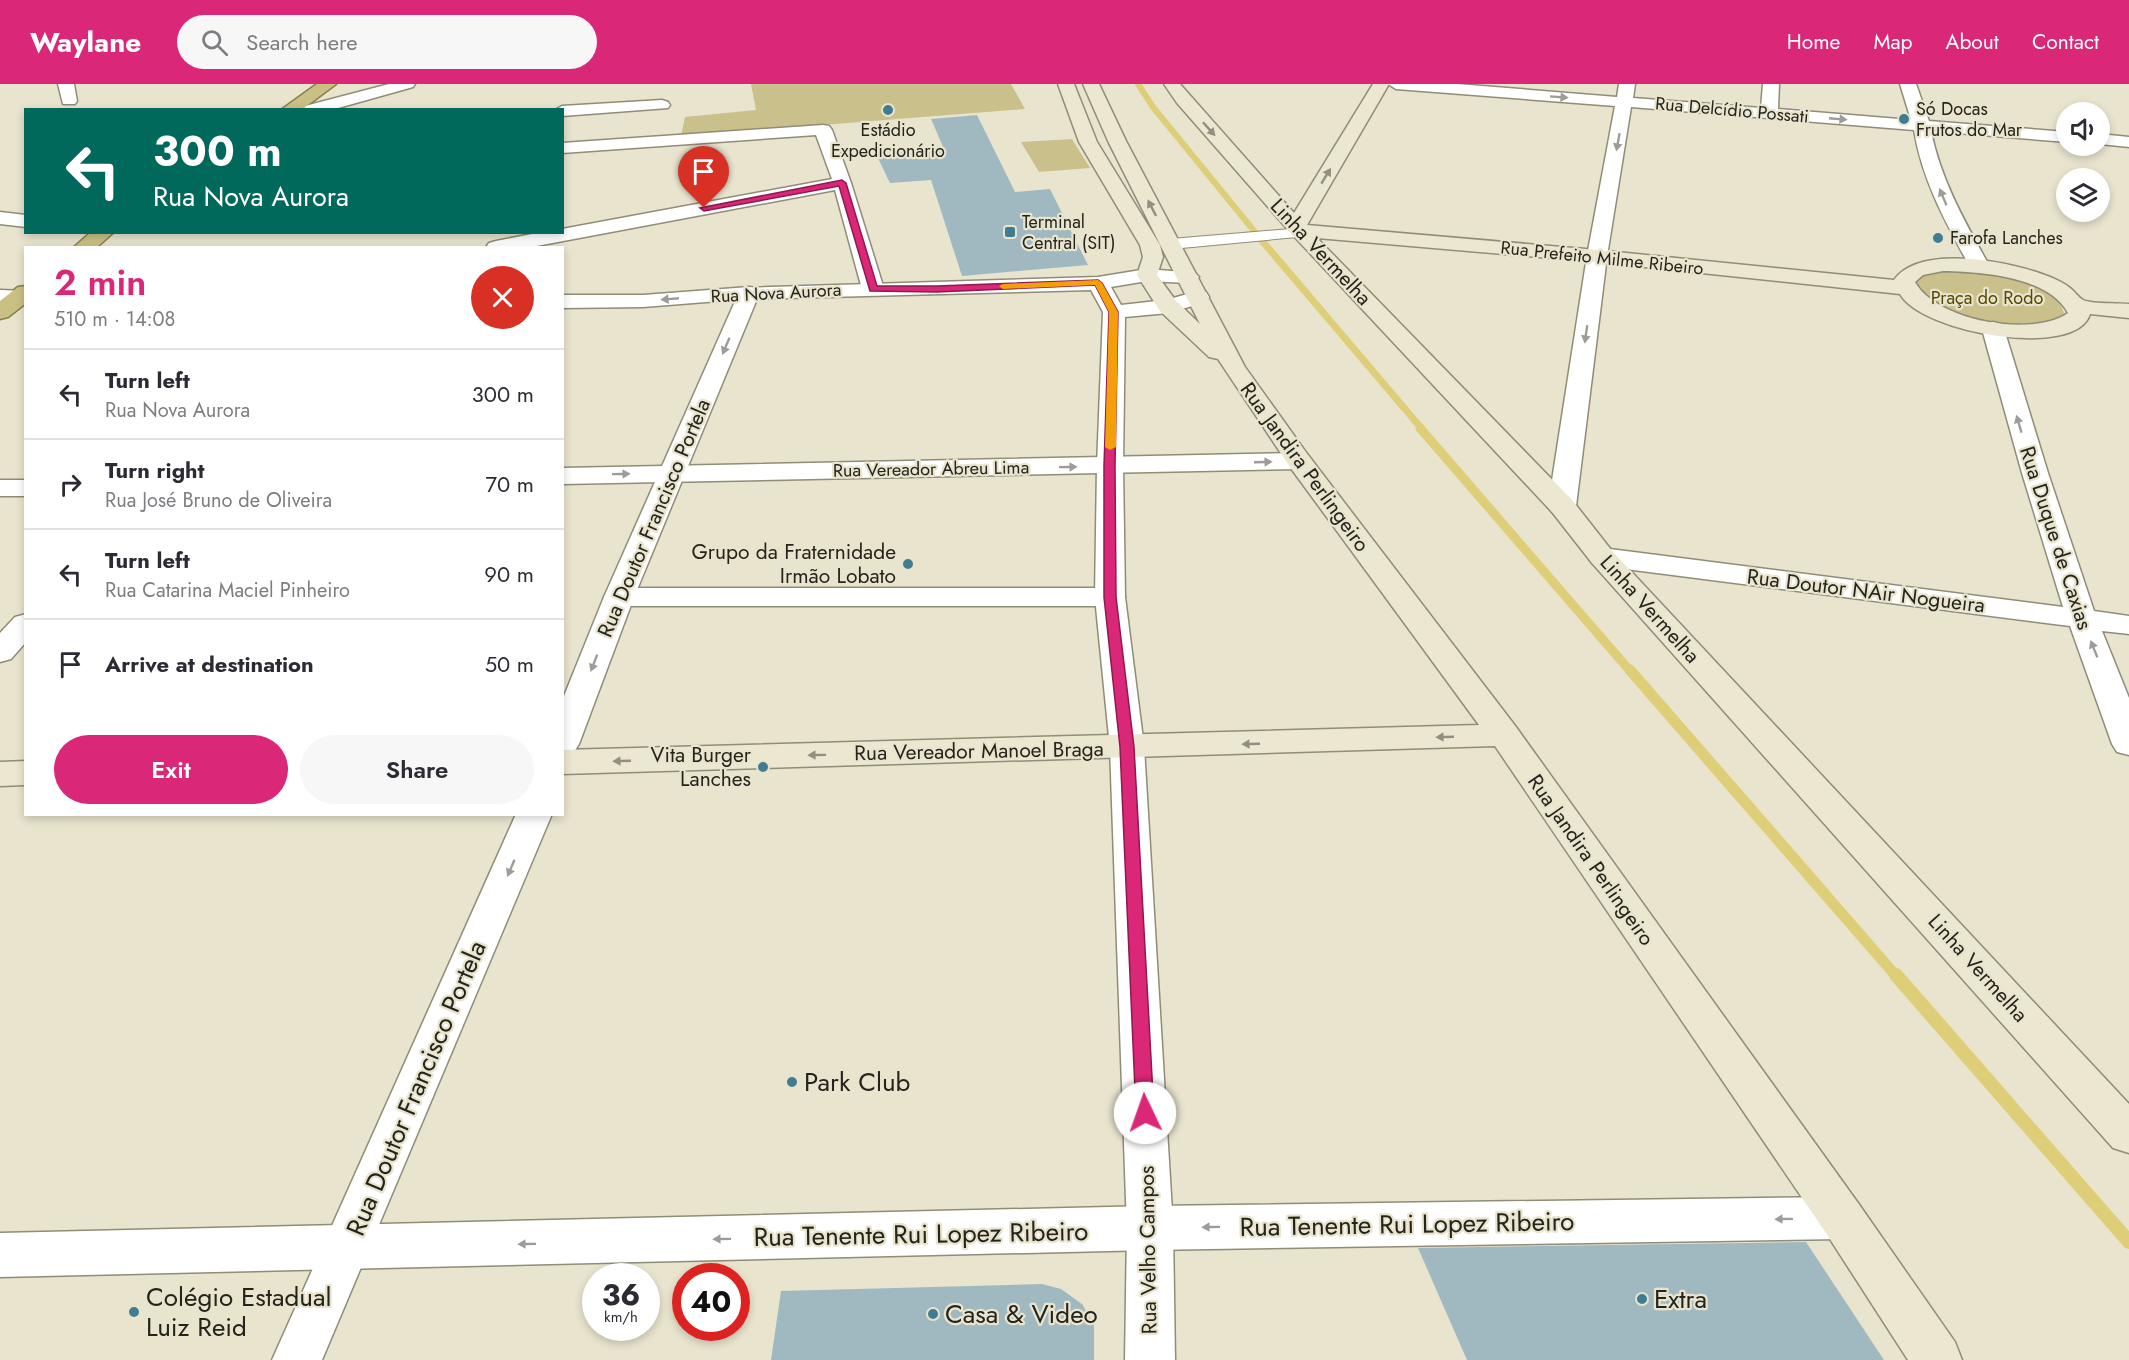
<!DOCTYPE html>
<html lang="en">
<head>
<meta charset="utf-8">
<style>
  :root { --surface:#fff; --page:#f7f7f7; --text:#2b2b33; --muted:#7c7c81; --line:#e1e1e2; --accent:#db2777 }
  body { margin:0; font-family:Jost,sans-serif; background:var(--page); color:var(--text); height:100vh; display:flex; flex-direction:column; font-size:22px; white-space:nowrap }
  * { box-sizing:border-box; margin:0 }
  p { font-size:20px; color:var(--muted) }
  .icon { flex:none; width:33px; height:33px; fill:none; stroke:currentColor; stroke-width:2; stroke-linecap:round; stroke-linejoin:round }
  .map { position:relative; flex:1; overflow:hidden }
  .details { position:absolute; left:24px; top:162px; width:540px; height:570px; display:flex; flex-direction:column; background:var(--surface); border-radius:0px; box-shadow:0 3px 9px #0003 }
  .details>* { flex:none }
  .guide { position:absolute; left:24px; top:24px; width:540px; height:126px; border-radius:0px; box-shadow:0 3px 9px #0003; background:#00695c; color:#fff; overflow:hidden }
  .tools { position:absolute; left:2056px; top:18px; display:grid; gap:12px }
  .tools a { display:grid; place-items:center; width:54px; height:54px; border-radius:50%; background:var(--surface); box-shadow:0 3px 9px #0003; font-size:30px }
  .speed { position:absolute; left:582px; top:1179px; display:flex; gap:12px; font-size:30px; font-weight:700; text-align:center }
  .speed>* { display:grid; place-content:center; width:78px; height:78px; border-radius:50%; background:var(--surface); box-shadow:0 3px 9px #0003; line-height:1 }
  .speed small { font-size:15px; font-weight:400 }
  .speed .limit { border:9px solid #d22; background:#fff; color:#111 }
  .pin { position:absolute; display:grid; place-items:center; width:51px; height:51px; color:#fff; margin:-62px -26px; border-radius:50% 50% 50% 0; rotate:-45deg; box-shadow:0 0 6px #0007 }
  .pin .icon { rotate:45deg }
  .me { position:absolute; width:66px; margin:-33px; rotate:357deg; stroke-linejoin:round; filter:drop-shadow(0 0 4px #0008) }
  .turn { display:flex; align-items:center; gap:21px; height:126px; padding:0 30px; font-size:27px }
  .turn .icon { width:78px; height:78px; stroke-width:2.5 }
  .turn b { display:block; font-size:42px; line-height:51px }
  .round { display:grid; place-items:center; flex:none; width:63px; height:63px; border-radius:32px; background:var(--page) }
  .summary { display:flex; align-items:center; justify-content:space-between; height:102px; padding:0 30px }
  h1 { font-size:36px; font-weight:600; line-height:45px; color:var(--accent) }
  .button { display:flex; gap:12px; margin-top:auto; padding:12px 30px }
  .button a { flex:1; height:69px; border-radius:36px; background:var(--accent); color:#fff; font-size:24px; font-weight:600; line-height:69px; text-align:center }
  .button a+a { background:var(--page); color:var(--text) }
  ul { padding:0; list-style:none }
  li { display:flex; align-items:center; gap:18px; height:90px; padding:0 30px; border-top:2px solid var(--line) }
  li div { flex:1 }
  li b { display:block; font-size:22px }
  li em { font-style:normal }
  header { display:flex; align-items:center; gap:36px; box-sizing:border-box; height:84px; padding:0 30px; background:var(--accent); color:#fff }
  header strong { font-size:28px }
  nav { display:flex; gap:33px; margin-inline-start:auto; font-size:21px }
  .search { width:420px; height:54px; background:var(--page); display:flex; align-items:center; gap:15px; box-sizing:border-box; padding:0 21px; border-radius:33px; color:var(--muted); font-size:22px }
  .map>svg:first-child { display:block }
  .green { fill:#cac08b }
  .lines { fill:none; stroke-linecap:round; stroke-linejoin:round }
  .stream-far4 { stroke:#dece77; stroke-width:6 }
  .stream-far3 { stroke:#dece77; stroke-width:7 }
  .stream-far2 { stroke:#dece77; stroke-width:9 }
  .stream-far1 { stroke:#dece77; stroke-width:11 }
  .stream { stroke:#dece77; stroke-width:14 }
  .building { fill:#a0b9c1 }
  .pedestrian-casing { stroke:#8f8c78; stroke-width:2 }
  .minor-casing { stroke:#8f8c78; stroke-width:3 }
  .tertiary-casing { stroke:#8f8c78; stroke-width:3 }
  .secondary-casing { stroke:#8f8c78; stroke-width:3 }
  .trunk-casing { stroke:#887f4c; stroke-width:3 }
  .pedestrian { fill:#fff; fill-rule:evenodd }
  .minor { fill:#fff; fill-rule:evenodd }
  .tertiary { fill:#fff; fill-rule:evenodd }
  .secondary { fill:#ece7d1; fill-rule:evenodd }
  .trunk { fill:#cbc084; fill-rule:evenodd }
  .oneway { fill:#9d9c99 }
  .oneway2 { fill:#928f80 }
  .route { fill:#db2777; stroke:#8e194d; stroke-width:1.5 }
  .slow { fill:#f59e0b }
  .poi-dot { fill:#3f7e92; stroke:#e8e4ce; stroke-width:2 }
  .labels { text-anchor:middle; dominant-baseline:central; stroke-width:4.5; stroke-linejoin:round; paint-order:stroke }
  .far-poi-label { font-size:18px; fill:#25241c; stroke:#e8e4ce; text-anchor:start }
  .far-street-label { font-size:18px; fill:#25241c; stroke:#e8e4ce }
  .far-park-label { font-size:18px; fill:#554901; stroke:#e8e4ce }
  .street-label { font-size:21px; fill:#25241c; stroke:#e8e4ce }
  .poi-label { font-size:21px; fill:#25241c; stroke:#e8e4ce; text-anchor:end }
  .near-poi-label { font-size:26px; fill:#25241c; stroke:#e8e4ce; text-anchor:start }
  .near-street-label { font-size:26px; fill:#25241c; stroke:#e8e4ce }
</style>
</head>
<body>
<header>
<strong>Waylane</strong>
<div class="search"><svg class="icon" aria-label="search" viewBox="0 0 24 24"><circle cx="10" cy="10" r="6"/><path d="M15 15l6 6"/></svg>Search here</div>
<nav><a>Home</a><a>Map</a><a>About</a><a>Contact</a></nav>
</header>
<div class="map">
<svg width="2129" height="1276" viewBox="0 0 2129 1276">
  <rect width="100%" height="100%" fill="#e8e4ce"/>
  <path class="green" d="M751,0h260l14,25 -344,27 4,-19 71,-7z
    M1072,55l18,29 -51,4 -18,-30z
    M1962,185c30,5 92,10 102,44 -18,21 -84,14 -108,4 -15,-7 -30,-19 -44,-27l2,-12 15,-7z"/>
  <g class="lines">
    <path class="stream-far4" d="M1138,0l15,23 106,130"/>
    <path class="stream-far3" d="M1258,152l164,193"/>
    <path class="stream-far2" d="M1420,344l211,244"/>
    <path class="stream-far1" d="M1630,586l267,307"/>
    <path class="stream" d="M1896,891l233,267"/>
  </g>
  <path class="building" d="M977,31l38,77 35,-3 38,76 -126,11 -31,-96 -41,3 -14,-29 68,-5 -13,-30z
    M1806,1158l78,118h-417l-49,-112z
    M1042,1200l19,5 21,15 12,20v36h-323l10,-69z"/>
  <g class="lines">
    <defs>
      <path id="pedestrian" d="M1303,144l8,5 -3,3 -137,13 -8,-5 8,-5z"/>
      <path id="minor" d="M58,0h16l3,17 -2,3h-12z
        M389,0h26l-2,3 -82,23h-28l2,-4z
        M1388,0h69l160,13 2,-13h16l-2,14 128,10 2,-24h16l-1,25 133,11 -11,-36h16l13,37 138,11v10l-136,-11c10,50 35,93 59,136l-3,4 -7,2 -7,-2 -3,-4c-24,-44 -48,-87 -56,-137l-283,-23 -24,149 -31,250 -4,6 -10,2 -10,-2 -4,-6 39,-250 28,-150 -219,-17z
        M662,16l6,2 2,3 -2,3 -106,8v-6h-7l7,-4z
        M823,41l6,1 3,4 19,53 33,106 -3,5 -8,1 -8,-1 -3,-5 -27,-99 -309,58 -40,-1 3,-4 7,-2 46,-9h20v-3l270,-50 -16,-44 -254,18v-10z
        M2100,50l29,3v10l-29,-3z
        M749,203l8,1 3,5 -3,5 -114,9 -81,1v-13h81z
        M0,206l26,1v10l-26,1z
        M1993,238l8,2 3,5 44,144 46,138 35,5v18l-27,-3 27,67v57l-12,-3 -5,-8 -42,-118 -468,-60 -10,-3 -4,-6 4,-6 10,-3 461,59 -41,-134 -40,-144 3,-5z
        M1299,369l9,2 4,6 -4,6 -9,2 -737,15v-16z
        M0,396h26v16h-26z
        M619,504h491l10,3 5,6 -5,6 -10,3h-491l-10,-3 -5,-6 5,-6z
        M26,530v28l-15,17 -11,3v-29l15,-16z
        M1842,1113l16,6 7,15 -7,15 -16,6 -692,11 -1150,27v-44l1150,-27z"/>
      <path id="tertiary" d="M0,128l26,3v12l-26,-3z
        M1147,185l48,4 4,4 -4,4 -7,2 -41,-2 -36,6 10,18 45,-5 32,-9 8,1 3,5 -3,5 -38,11 -43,4 -2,149 2,131 19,150 29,481 2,132h-50l2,-132 -17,-481 -15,-150 2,-131 6,-154 -12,-22 -334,9 -123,298 -55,147 -5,8 -12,3v-54l42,-104 137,-309 357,-11z
        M516,730h36l-230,546h-50z"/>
      <path id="secondary" d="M1058,0h16l23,58 63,103 3,12 -6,18 19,26 24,23 -92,-183 -25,-57h16l27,57 119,226 63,88 208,272 342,476 97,139 7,18h-54l-82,-127 -331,-487 -933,28v-24l917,-25 -189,-258 -72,-108 -9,-2 -49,-46 -23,-36 6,-18 -3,-12 -61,-103z
        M1164,0h16l114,129 79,-129h16l-82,141 290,25 297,30c26,-37 120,-18 156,-3 7,3 14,6 20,11 4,3 9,10 13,12 9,4 35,3 46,4v14l-39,-4c-14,46 -168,19 -190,-20l-303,-32 -280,-24 255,262 40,51 517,553v49l-16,-5 -521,-585 -40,-51 -263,-281 -112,-128zM1943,187c38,1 105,5 125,42 -35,25 -132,8 -153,-31l8,-7z
        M26,677v24l-26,1v-24z"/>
      <path id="trunk" d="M317,0h19l-35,26h-20z
        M91,148h23l-18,16h-23z
        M26,202v17l-18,14 -8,2v-18l18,-14z"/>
    </defs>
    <use href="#pedestrian" class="pedestrian-casing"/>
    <use href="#minor" class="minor-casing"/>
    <use href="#tertiary" class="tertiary-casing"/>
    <use href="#secondary" class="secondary-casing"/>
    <use href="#trunk" class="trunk-casing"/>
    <use href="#pedestrian" class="pedestrian"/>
    <use href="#minor" class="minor"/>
    <use href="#tertiary" class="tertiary"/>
    <use href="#secondary" class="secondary"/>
    <use href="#trunk" class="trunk"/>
  </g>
  <defs><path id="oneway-solid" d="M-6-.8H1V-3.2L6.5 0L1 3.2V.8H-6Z" transform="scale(1.5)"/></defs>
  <g class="oneway">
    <use href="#oneway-solid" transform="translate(1559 13) rotate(4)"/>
    <use href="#oneway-solid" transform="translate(1838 35) rotate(5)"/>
    <use href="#oneway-solid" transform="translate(1618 58) rotate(100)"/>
    <use href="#oneway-solid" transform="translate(1943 113) rotate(-113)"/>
    <use href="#oneway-solid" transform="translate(670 215) rotate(175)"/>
    <use href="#oneway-solid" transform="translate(1586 250) rotate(98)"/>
    <use href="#oneway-solid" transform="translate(726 262) rotate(113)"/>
    <use href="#oneway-solid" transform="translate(2019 340) rotate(-106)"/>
    <use href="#oneway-solid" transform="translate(1263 378) rotate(-2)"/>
    <use href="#oneway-solid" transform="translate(1068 383) rotate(-1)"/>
    <use href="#oneway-solid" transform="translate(621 390) rotate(-1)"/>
    <use href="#oneway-solid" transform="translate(2094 565) rotate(-112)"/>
    <use href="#oneway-solid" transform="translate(594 579) rotate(111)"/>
    <use href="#oneway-solid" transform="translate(511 784) rotate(113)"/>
    <use href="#oneway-solid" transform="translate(1784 1135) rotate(179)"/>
    <use href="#oneway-solid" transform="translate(1211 1143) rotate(179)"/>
    <use href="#oneway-solid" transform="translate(722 1155) rotate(179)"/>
    <use href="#oneway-solid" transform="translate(527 1160) rotate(179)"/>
  </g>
  <g class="oneway2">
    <use href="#oneway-solid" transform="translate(1209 45) rotate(48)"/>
    <use href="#oneway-solid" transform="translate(1326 92) rotate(-59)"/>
    <use href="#oneway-solid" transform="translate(1152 124) rotate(-117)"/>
    <use href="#oneway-solid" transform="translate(1445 653) rotate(178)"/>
    <use href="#oneway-solid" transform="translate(1251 660) rotate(178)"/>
    <use href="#oneway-solid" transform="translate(817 671) rotate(179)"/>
    <use href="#oneway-solid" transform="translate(622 677) rotate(178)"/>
  </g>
  <path class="route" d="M842,96l4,3 31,103h60l161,-6 4,3 16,29 -3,154 1,131 18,150 20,366 -3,6 -6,2 -7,-2 -2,-6 -16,-366 -16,-150v-131l5,-154 -14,-27 -158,7 -67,-1 -31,-105 -135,25 -4,-3z"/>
  <path class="slow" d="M1098,196l4,3 16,29 -2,135 -6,3 -5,-3 4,-135 -14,-27 -92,4 -4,-3 4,-2z"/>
  <g class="poi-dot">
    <circle cx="888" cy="26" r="6"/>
    <circle cx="1904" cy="35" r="6"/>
    <rect x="1004" y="142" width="12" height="12" rx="3"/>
    <circle cx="1938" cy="154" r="6"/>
    <circle cx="908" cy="480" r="6"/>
    <circle cx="763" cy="683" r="6"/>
    <circle cx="792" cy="998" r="6"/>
    <circle cx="1642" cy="1215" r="6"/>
    <circle cx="134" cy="1228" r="6"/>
    <circle cx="933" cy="1230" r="6"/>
  </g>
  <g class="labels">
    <g class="far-poi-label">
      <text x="1916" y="25">Só Docas<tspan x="1916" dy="21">Frutos do Mar</tspan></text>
      <text x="888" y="46" text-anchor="middle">Estádio<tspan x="888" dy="21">Expedicionário</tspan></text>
      <text x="1022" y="138">Terminal<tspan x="1022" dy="21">Central (SIT)</tspan></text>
      <text x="1950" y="154">Farofa Lanches</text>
    </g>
    <g class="far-street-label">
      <text transform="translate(1732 26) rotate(5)">Rua Delcídio Possati</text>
      <text transform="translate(1602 174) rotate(6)">Rua Prefeito Milme Ribeiro</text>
      <text transform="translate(776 209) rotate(-3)">Rua Nova Aurora</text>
      <text transform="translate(931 385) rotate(-1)">Rua Vereador Abreu Lima</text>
    </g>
    <g class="far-park-label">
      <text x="1987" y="214">Praça do Rodo</text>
    </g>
    <g class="street-label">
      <text transform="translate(1321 168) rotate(47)">Linha Vermelha</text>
      <text transform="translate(1305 383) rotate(54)">Rua Jandira Perlingeiro</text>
      <text transform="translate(654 434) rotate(-67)">Rua Doutor Francisco Portela</text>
      <text transform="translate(2056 454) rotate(72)">Rua Duque de Caxias</text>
      <text transform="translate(1866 507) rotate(7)">Rua Doutor NAir Nogueira</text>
      <text transform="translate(1650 525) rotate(48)">Linha Vermelha</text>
      <text transform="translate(979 667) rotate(-1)">Rua Vereador Manoel Braga</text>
      <text transform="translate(1591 776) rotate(55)">Rua Jandira Perlingeiro</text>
      <text transform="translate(1978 884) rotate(48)">Linha Vermelha</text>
      <text transform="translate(1148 1166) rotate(-91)">Rua Velho Campos</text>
    </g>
    <g class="poi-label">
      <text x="896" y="468">Grupo da Fraternidade<tspan x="896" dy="24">Irmão Lobato</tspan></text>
      <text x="751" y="671">Vita Burger<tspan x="751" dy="24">Lanches</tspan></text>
    </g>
    <g class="near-poi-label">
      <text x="804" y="998">Park Club</text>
      <text x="146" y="1213">Colégio Estadual<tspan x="146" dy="30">Luiz Reid</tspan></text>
      <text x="1654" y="1215">Extra</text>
      <text x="945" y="1230">Casa &amp; Video</text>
    </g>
    <g class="near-street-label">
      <text transform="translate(416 1004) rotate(-67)">Rua Doutor Francisco Portela</text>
      <text transform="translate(1407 1140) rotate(-1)">Rua Tenente Rui Lopez Ribeiro</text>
      <text transform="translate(921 1150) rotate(-1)">Rua Tenente Rui Lopez Ribeiro</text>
    </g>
  </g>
</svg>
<div class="tools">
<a><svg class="icon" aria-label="sound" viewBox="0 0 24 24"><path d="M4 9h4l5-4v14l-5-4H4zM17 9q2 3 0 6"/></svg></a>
<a><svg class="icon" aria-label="layers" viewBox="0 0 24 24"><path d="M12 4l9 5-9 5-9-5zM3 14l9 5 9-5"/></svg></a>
</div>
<div class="speed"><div>36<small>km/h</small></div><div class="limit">40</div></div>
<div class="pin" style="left:704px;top:124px;background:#d93025"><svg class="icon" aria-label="arrive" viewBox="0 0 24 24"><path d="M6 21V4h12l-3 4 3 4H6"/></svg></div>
<svg class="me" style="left:1145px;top:1029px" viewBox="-20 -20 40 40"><circle r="19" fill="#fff"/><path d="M0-13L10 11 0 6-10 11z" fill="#db2777"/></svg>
<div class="guide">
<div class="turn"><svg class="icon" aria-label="left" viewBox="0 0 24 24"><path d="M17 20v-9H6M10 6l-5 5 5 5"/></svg><div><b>300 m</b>Rua Nova Aurora</div></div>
</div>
<section class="details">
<div class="summary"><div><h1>2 min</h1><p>510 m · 14:08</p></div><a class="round" style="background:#d93025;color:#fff"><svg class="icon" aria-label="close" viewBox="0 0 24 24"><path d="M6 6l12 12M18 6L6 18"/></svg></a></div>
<ul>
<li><svg class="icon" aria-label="left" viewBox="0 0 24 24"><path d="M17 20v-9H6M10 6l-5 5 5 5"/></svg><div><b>Turn left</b><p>Rua Nova Aurora</p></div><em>300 m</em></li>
<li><svg class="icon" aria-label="right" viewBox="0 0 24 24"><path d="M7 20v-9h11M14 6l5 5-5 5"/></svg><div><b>Turn right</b><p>Rua José Bruno de Oliveira</p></div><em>70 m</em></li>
<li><svg class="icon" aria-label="left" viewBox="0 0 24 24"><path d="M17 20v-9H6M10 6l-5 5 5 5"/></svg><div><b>Turn left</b><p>Rua Catarina Maciel Pinheiro</p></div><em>90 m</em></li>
<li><svg class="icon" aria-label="arrive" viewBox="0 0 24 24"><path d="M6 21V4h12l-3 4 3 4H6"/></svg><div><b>Arrive at destination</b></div><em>50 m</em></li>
</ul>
<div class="button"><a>Exit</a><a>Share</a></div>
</section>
</div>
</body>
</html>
